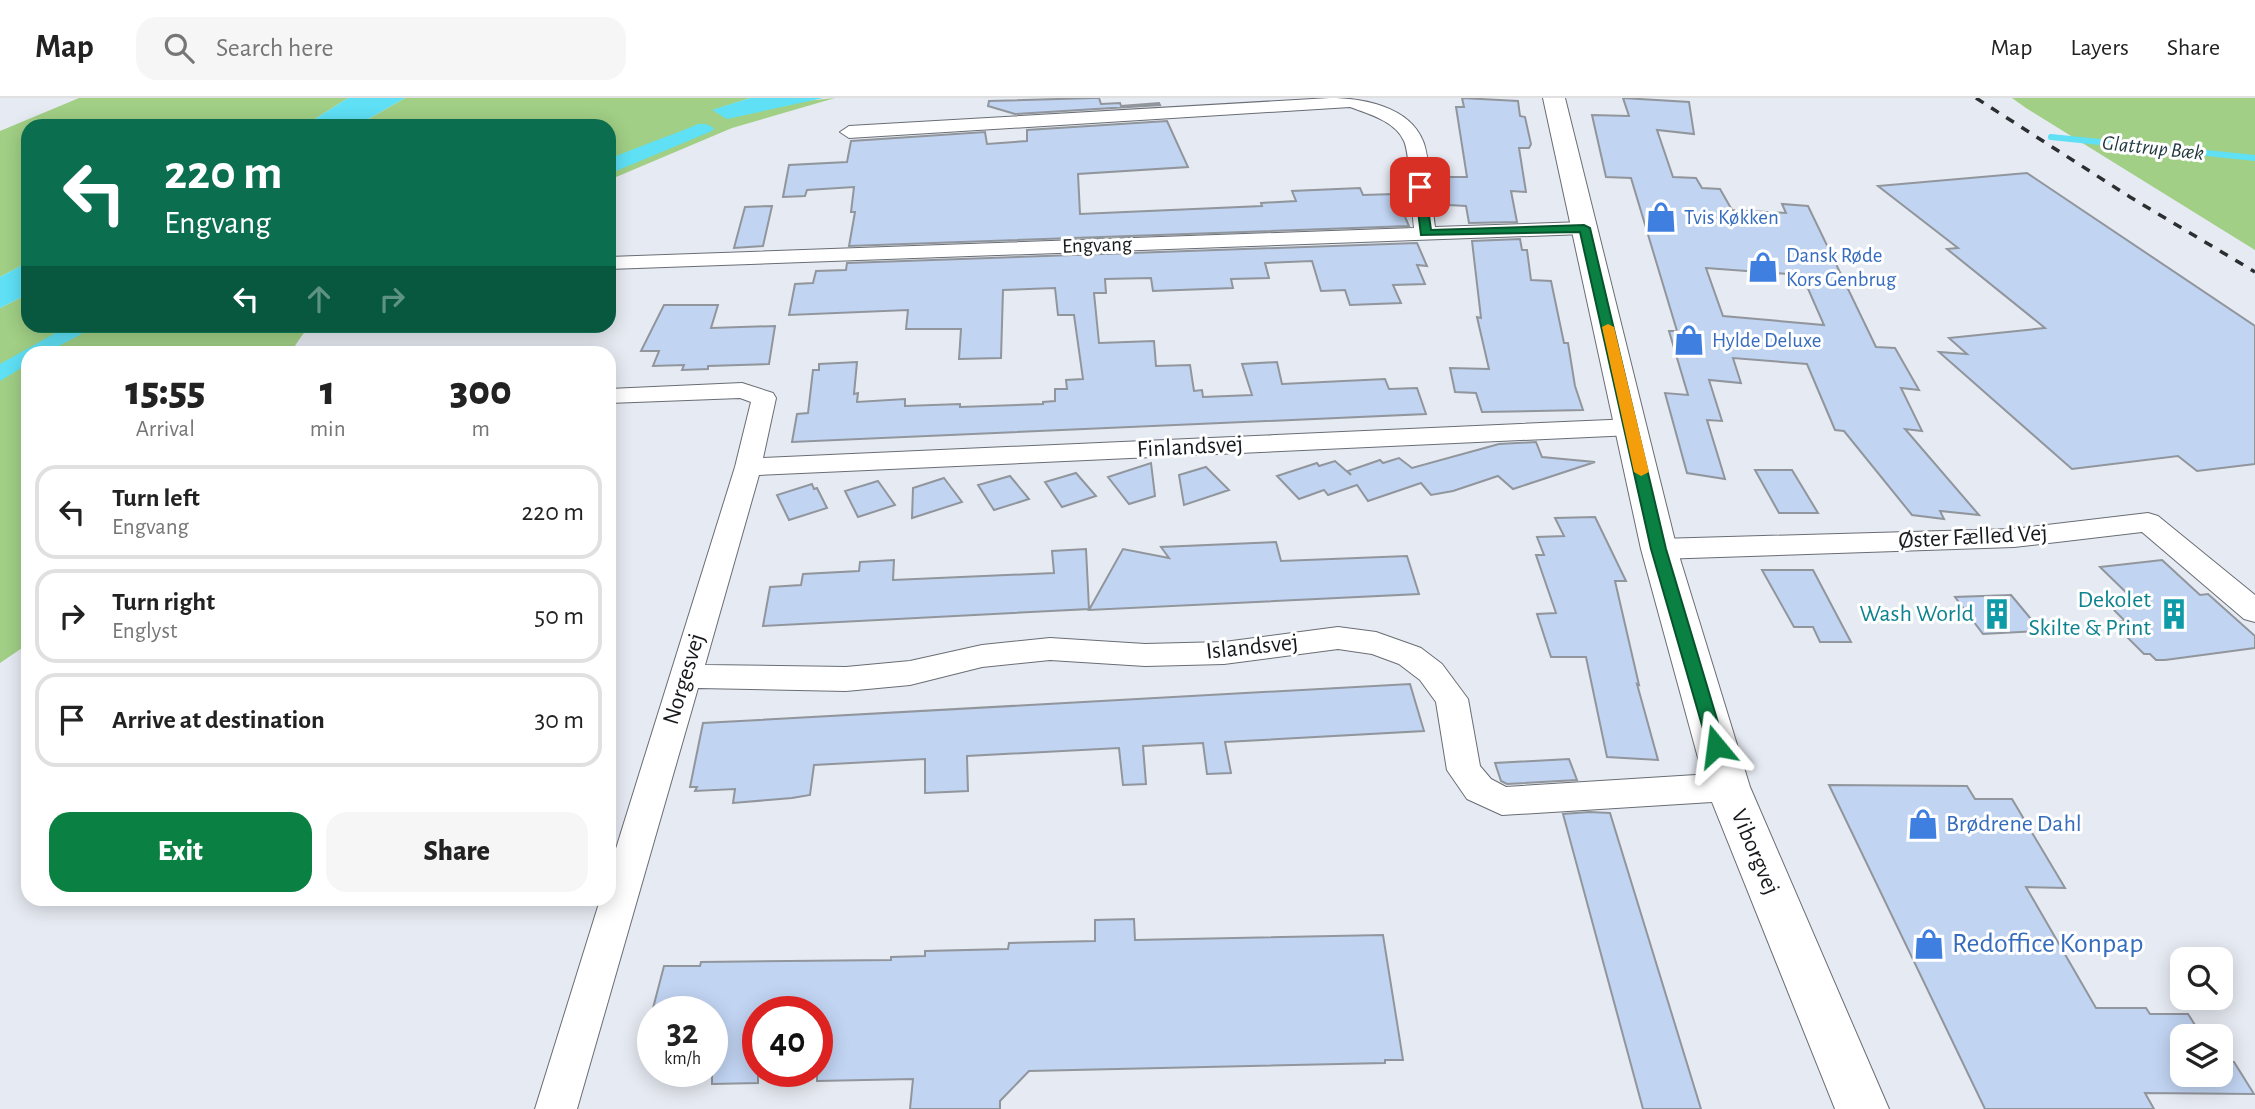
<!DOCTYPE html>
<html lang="en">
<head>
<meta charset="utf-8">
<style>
  :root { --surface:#fff; --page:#f6f6f6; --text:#222; --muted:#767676; --line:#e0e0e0; --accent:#0b8043 }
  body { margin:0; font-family:"Alegreya Sans",sans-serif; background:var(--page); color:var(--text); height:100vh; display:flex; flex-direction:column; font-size:26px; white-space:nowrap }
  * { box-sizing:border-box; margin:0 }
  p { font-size:23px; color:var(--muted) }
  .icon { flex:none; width:38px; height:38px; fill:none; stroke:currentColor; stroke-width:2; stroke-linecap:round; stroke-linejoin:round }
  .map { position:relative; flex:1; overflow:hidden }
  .drawer { position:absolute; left:21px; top:248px; width:595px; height:560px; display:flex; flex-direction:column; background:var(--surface); border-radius:21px; box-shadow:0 4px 18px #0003 }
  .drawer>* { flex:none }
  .guide { position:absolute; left:21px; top:21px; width:595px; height:214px; border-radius:21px; box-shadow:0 4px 18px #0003; background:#0b6e4f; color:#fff; overflow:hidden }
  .buttons { position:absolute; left:2170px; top:849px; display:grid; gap:14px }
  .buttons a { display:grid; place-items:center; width:63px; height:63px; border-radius:14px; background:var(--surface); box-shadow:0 4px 18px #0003; font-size:35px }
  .speed { position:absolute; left:637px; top:898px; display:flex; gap:14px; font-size:35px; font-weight:700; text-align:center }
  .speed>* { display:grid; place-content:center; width:91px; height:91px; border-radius:50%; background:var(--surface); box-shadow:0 4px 18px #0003; line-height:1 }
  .speed small { font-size:18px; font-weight:400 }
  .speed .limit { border:10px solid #d22; background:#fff; color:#111 }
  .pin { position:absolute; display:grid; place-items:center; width:60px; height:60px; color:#fff; margin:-30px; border-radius:14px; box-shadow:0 4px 10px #0006 }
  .me { position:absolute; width:77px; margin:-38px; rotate:344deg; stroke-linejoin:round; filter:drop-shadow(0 0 5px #0008) }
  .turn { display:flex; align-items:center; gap:24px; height:147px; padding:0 28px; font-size:32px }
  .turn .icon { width:91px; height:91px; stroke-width:2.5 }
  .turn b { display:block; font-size:49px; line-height:60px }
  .lanes { display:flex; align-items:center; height:66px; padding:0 28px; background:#0003; justify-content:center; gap:35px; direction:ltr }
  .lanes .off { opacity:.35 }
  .eta { display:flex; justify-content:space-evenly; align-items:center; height:119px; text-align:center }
  .eta b { font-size:42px; font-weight:800; line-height:49px }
  .cta { display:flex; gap:14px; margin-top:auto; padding:14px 28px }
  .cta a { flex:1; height:80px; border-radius:21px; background:var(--accent); color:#fff; font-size:28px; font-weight:800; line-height:80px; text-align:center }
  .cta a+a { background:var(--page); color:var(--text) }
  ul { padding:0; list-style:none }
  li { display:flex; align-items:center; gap:21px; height:94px; margin:0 14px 10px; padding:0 14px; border:4px solid var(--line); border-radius:21px }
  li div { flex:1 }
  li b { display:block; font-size:26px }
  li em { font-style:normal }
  header { display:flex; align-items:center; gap:42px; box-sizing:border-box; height:98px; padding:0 35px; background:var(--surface); border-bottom:2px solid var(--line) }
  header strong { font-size:33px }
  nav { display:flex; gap:38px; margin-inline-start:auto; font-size:24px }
  .search { width:490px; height:63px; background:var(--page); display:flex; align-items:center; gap:18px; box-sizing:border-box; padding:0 24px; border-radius:21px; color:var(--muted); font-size:26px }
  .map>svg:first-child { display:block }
  .green { fill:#a1cf85 }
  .water { fill:#5fe0f5 }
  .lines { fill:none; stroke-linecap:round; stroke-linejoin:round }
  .stream { stroke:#5fe0f5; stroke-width:6 }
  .building { fill:#c1d4f2; stroke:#91959c; stroke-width:2; fill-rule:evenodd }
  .street-casing { stroke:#696d74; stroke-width:2 }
  .secondary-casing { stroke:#696d74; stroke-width:2 }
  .street { fill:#fff; fill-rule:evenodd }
  .secondary { fill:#fff; fill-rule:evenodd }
  .rail { stroke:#2c2f32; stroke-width:3.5; stroke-dasharray:9 9; stroke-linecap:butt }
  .route { fill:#0b8043; stroke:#07532c; stroke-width:2 }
  .slow { fill:#f59e0b }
  .labels { text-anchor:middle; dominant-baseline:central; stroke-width:6; stroke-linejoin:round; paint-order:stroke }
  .far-water-label { font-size:21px; font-style:italic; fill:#22393d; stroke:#fff }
  .far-shop-label { font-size:21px; fill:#366cbe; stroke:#fff; text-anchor:start }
  .far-street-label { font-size:21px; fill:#17191c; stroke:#fff }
  .street-label { font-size:24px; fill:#17191c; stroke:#fff }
  .culture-label { font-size:24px; fill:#0d838f; stroke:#fff; text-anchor:end }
  .shop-label { font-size:24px; fill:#366cbe; stroke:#fff; text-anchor:start }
  .near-shop-label { font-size:28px; fill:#366cbe; stroke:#fff; text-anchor:start }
</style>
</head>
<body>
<header>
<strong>Map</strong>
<div class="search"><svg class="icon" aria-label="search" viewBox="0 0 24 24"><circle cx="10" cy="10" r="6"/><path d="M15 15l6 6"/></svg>Search here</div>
<nav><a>Map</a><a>Layers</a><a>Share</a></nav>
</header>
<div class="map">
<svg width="2255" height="1011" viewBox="0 0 2255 1011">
  <rect width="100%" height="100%" fill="#e6eaf2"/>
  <path class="green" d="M79,0h269l-44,28h-276v136l-28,15v-146z
    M405,0h345l-37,12 122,-12 -103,30 -123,52v-54h-253z
    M2012,0h243v152l-229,-142z
    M28,196v32h284l-9,8 -13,19 -262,1v290l-28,19v-355z"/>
  <path class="water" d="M348,0h57l-49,28h-52z
    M750,0h73l-96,21 -15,-9z
    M698,26h8l8,4 -2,3 -103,43v-15c30,-13 59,-22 89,-35z
    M28,164v32l-28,14v-31z
    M68,228h28l-50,27 -18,1v10l-28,17v-17z"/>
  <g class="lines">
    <path class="stream" d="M2051,39l204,21"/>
  </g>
  <path class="building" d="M1093,0h6l2,6 19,-1 1,3 38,-3 1,2 -145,9 -27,-8 1,-5z
    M1462,0l56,3 2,15 5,1 6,27 -2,4h-10l7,44 -15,-1 6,31 -48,1 -3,-17 -17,-1 -6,-28h24l-11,-70h8z
    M1623,0l66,4 5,32 -37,-4 16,47 23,1 6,10 18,1 12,21 54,3 -4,-9 26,2 68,141 19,1 24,42 -18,-2 21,43 -17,-2 74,86 -39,-4 4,8 -32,-4 -68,-84 -9,-1 -28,-66 -74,-6 8,25 -32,-3 13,41 -15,-1 18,59 -38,-6 -22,-80 23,2 -19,-64h8l-46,-153 -25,-1 -14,-62 37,1zM1706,170l96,7 22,50 -101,-9z
    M1167,23l21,46 -110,7 2,40 182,-8 -1,-3 35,-2 -4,-10 68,-3 3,7 32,-1 14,32 -560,20 6,-34h-4l3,-25 -47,3 -2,6 -22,1 6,-32 58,-3 4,-21 134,-9 2,12 40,-3v-11z
    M2027,75l228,153v138l-58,7 -19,-15 -106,13 -133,-117 28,2 -18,-16 96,-10 -98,-79 11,-1 -80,-62z
    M772,108l-9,40 -29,2 11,-41z
    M1520,141l2,11h5l4,30 20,1 13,62h4l7,43 8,24 -101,2 -6,-19 -21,-1 -5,-24 39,1 -12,-52 4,1 -9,-77z
    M1417,145l10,23 -10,-1 8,19 -32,1 8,18 -51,2 -5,-15 -24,1 -9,-30 -47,2 4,15 -38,1 2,9 -80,3 -2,-13 -46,1 1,14h-12l5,50 55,-2 2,25 34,-1 4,26 8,-1 1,7 49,-2 -10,-31 35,-2 5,22 103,-5 4,10 28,-1 9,26 -634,28 5,-28 11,-1 5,-43h6v-6l38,-2 -3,32 4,-1 -1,9 48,-3v7l55,-2v3l83,-3v-2l12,-1v-12h12l-1,-9 17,-1 -9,-64h-16l-3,-27 -52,2 -2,68 -42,1 2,-30h-55l2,-19 -119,5 6,-31 18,-1 3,-12 30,-1 1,-7z
    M664,207h54l-7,23 64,-2 -6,38 -61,2v3l-26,1 2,-5 -31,1 6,-15h-18z
    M1536,344l6,15 53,5 -82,27 -15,-13 -45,15 -22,4 -10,-12 -53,18 -11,-16 -29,10 -4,-5 -25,9 -22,-23 40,-13 2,3 16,-5 16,14 -3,-4 32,-11 3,3 16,-5 13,10 87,-24z
    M1151,365l4,33 -26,8 -21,-27z
    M1206,369l23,23 -45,15 -5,-30z
    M1755,372h37l26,43h-39z
    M1076,375l20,23 -34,11 -17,-25z
    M1010,378l19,23 -35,11 -16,-25z
    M944,380l18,24 -50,16 1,-30z
    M878,383l17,24 -37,12 -13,-26z
    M812,386l2,5 3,-1 10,20 -38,12 -12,-25z
    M1595,419l31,64h-11l24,104 -2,-1 21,76 -51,-3 -21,-100h-35l-14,-43 19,-1 -20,-58h8l-7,-18 27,-1 -9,-18z
    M1276,444l5,19 126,-5 12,38 -330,16 34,-61 46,9 -8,-11z
    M1086,451l3,60 -326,17 7,-39 31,-2 2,-11 56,-3 1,-9 34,-2 -1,20 161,-7 -2,-22z
    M2162,462l38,35 8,-1 47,42v12l-90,12h-9l-6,-6h-6l-31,-31 12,-2 -15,-15 27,-3 -37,-36z
    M1762,472h51l38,72h-31l-7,-15h-19z
    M2011,497l30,36 -58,3 -28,-37z
    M1410,586l14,47 -199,11 6,31 -24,1 -4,-31 -60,3 3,38 -23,1 -4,-37 -152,8 1,35 -43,2v-34l-111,6 -4,30 -18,3 -59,5 2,-14 -40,2 2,-4h-7l13,-64z
    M1569,661l8,21 -70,4 -6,-3 -6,-18z
    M1829,687l138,1 8,13h37l53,89 -39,-1 70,121h50l4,6h38l14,22h-20v38h39v-12h13l20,32 -109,-1 9,16h-169z
    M1589,714l21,1 91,296h-58l-80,-295z
    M1134,821l1,21 248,-5 20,125h-18v3l-356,8 -29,30v8h-90l3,-30 -96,2v-69h-59v71l-46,1v-72h-60l12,-46h36l1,-4 190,-2v-3l34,-1v-5l83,-2 1,-6 86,-2v-21z"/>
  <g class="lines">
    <defs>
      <path id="street" d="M1330,0c32,0 79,8 93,43 7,16 9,66 12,86l149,-5 7,2 3,4 -3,4 -7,2 -975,35v-12l805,-29c-2,-17 -4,-75 -10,-87 -9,-20 -35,-27 -54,-34l-501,31 -9,-6 9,-6z
        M742,285l31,10 3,5 -13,60 869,-39 9,3 4,5 -4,5 -9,3 -873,40 -54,190 141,2 64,-6 72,-16 68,-7 95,6 79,-2 114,-15 38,5 45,16 21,16 26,35 12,67 11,13 15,8 222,-14 12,4 5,10 -5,10 -12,4 -226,14 -35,-16 -20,-29 -11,-68 -16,-22 -21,-16 -27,-10 -34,-5 -114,15 -79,2 -95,-6 -68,7 -72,18 -64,6 -148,-3 -121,421h-42l65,-209h9v-29l126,-404 16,-65 -11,-4 -131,5v-14z
        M2148,415l10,3 97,79v27l-11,-3 -102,-87 -128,15 -355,12 -10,-3 -4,-7 4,-7 10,-3 355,-10z"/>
      <path id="secondary" d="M1543,0h22l112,451 73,238 139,322h-54l-129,-322 -65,-238z"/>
    </defs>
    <use href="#street" class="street-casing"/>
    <use href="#secondary" class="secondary-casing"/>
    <use href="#street" class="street"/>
    <use href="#secondary" class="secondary"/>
    <path class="rail" d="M1976,0l154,99 125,75"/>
  </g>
  <path class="route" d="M1420,86l5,3 6,43 153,-5 6,3 76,321 59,197 -2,5h-13l-2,-5 -57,-197 -71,-317 -159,3 -6,-48z"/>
  <path class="slow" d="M1608,226l6,3 35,145 -8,4 -7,-4 -32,-145z"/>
  <defs>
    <symbol id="shop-bare" viewBox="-9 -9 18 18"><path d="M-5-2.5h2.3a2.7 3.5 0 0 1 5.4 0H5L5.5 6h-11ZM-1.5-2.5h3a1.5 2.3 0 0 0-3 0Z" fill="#3f7fe0" stroke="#fff" stroke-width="2.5" paint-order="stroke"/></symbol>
    <symbol id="building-bare" viewBox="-9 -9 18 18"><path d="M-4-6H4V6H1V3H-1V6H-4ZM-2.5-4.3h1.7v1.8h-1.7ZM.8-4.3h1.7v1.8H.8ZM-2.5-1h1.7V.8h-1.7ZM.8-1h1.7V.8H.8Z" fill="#0f9aa8" stroke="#fff" stroke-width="2.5" paint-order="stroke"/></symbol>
  </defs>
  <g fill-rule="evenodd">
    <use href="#shop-bare" x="1639" y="97" width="44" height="44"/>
    <use href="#shop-bare" x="1741" y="147" width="44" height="44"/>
    <use href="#shop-bare" x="1667" y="220" width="44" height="44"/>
    <use href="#building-bare" x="1975" y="494" width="44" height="44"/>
    <use href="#building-bare" x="2152" y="494" width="44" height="44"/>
    <use href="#shop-bare" x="1901" y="704" width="44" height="44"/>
    <use href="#shop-bare" x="1907" y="824" width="44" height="44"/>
  </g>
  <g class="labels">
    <g class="far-water-label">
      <text transform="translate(2153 50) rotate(6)">Glattrup Bæk</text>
    </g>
    <g class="far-shop-label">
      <text x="1684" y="119">Tvis Køkken</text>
      <text x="1786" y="157">Dansk Røde<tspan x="1786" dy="24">Kors Genbrug</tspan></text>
      <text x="1712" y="242">Hylde Deluxe</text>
    </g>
    <g class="far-street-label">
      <text transform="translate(1097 147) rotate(-2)">Engvang</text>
    </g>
    <g class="street-label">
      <text transform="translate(1190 349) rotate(-3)">Finlandsvej</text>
      <text transform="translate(1973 439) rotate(-3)">Øster Fælled Vej</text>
      <text transform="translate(1252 549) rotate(-6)">Islandsvej</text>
      <text transform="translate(684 581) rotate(-73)">Norgesvej</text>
      <text transform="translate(1755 754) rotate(67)">Viborgvej</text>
    </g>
    <g class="culture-label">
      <text x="2151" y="502">Dekolet<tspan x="2151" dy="28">Skilte &amp; Print</tspan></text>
      <text x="1974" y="516">Wash World</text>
    </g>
    <g class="shop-label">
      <text x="1946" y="726">Brødrene Dahl</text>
    </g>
    <g class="near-shop-label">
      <text x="1952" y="846">Redoffice Konpap</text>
    </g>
  </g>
</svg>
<div class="buttons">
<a><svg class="icon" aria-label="search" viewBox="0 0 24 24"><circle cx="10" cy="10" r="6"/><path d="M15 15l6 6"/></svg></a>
<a><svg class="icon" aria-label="layers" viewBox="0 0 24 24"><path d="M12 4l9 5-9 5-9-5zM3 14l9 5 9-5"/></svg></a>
</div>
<div class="speed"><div>32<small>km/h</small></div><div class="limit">40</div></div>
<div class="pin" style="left:1420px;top:89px;background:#d93025"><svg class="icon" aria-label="arrive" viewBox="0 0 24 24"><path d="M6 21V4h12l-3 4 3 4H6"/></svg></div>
<svg class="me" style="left:1716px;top:648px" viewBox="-20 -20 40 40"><path d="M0-17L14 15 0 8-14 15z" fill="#0b8043" stroke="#fff" stroke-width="4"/></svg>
<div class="guide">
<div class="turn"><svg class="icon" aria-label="left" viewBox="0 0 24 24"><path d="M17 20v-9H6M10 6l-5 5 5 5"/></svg><div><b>220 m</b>Engvang</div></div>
<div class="lanes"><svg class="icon" aria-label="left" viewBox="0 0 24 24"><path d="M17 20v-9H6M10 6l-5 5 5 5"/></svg><svg class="icon off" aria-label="ahead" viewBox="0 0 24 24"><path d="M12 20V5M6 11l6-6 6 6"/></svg><svg class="icon off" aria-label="right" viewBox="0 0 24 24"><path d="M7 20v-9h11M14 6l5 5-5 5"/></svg></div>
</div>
<section class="drawer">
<div class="eta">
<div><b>15:55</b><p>Arrival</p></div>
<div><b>1</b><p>min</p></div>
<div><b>300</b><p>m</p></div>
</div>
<ul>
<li><svg class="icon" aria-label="left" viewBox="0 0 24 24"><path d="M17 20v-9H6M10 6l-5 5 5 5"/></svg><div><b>Turn left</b><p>Engvang</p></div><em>220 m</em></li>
<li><svg class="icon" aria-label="right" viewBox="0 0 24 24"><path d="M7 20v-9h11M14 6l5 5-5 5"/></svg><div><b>Turn right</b><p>Englyst</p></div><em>50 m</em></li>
<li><svg class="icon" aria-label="arrive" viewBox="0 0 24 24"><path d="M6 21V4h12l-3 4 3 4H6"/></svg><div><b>Arrive at destination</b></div><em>30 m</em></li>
</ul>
<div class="cta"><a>Exit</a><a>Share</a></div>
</section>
</div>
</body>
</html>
